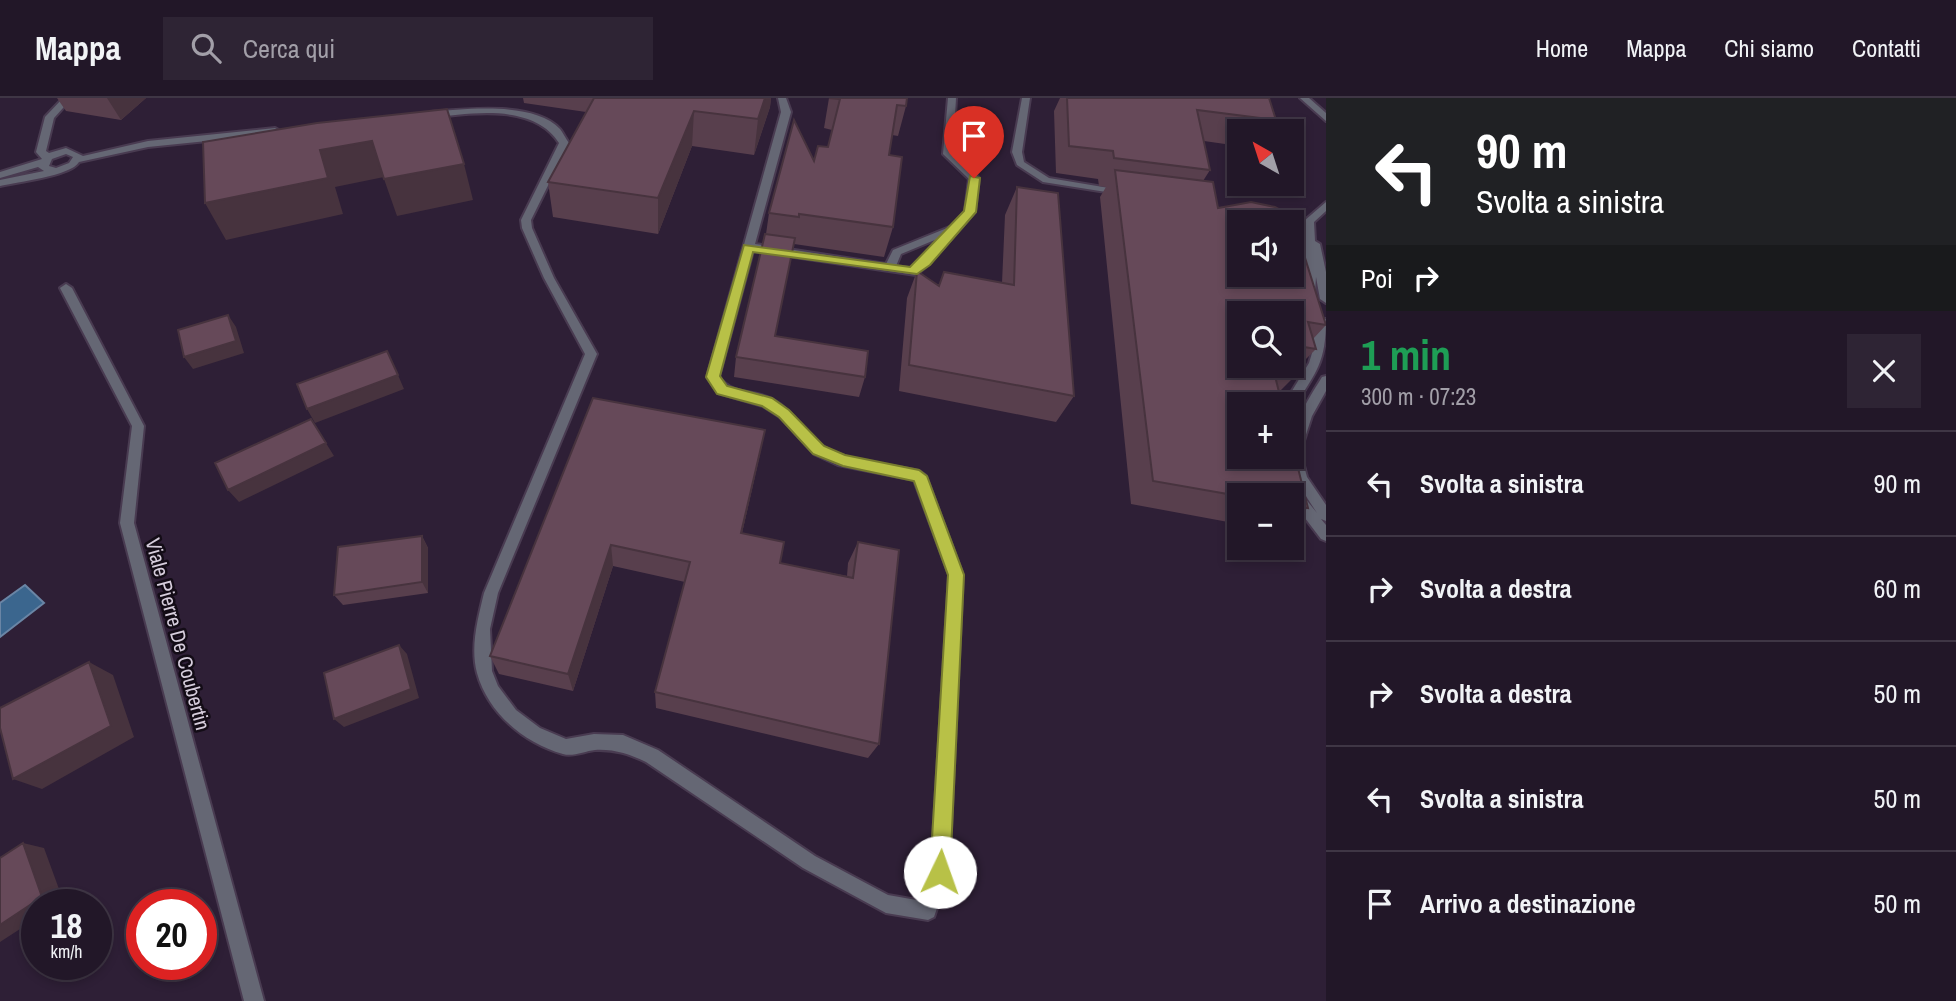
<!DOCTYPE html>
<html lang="it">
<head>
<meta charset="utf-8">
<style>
  :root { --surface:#221728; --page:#2e2434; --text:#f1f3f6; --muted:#a29fa8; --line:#3f3645 }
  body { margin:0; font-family:"Archivo Narrow",sans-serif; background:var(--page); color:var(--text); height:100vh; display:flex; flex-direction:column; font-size:26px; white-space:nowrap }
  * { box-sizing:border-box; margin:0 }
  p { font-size:23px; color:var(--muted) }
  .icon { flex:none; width:38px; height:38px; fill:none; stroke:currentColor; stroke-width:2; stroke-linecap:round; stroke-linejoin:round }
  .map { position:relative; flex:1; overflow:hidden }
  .sheet { display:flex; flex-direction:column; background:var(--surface); width:630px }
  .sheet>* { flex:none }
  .hud { background:#202124; color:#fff; overflow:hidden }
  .needle { width:46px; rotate:321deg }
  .fabs { position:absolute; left:1227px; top:21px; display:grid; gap:14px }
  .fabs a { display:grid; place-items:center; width:77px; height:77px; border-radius:0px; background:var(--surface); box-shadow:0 4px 10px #0003,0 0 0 2px var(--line); font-size:35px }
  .speed { position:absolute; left:21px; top:791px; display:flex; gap:14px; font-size:35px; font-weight:700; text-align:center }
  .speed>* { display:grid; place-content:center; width:91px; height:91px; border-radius:50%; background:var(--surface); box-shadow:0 4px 10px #0003,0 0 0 2px var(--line); line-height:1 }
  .speed small { font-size:18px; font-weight:400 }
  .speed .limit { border:10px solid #d22; background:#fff; color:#111 }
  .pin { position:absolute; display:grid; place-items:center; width:60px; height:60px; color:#fff; margin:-72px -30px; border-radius:50% 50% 50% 0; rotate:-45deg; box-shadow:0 0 7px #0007 }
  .pin .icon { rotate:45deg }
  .me { position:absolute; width:77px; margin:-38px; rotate:3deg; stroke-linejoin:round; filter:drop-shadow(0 0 5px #0008) }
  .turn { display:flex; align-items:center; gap:24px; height:147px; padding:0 35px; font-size:32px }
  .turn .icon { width:91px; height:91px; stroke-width:2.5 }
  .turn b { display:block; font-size:49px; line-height:60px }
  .then { display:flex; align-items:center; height:66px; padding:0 35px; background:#0003; gap:14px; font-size:26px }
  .round { display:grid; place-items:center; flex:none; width:74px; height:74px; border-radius:0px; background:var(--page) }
  .head { display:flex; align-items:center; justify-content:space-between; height:119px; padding:0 35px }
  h1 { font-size:42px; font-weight:800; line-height:52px; color:#1e9e55 }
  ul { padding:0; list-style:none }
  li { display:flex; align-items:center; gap:21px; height:105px; padding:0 35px; border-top:2px solid var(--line) }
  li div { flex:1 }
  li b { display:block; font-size:26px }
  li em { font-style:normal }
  header { display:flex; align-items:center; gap:42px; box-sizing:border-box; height:98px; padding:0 35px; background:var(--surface); border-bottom:2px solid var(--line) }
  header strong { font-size:33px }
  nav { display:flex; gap:38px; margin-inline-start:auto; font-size:24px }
  .search { width:490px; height:63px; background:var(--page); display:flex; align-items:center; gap:18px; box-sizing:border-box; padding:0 24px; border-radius:0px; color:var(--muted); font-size:26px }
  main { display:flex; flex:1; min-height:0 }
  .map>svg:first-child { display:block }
  .water { fill:#3b668e; stroke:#6a85a5; stroke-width:2 }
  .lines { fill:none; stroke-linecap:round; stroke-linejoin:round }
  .lane-casing { stroke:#493b51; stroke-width:4 }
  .street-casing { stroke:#493b51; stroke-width:4 }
  .lane { fill:#656774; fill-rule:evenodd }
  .street { fill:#656774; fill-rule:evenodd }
  .wall { fill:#583f4d }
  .shaded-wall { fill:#47333e }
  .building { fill:#664959; stroke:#47333e; stroke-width:2; fill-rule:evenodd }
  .route { fill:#b8c147; stroke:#787d2e; stroke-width:2 }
  .labels { text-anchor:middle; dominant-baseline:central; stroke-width:5; stroke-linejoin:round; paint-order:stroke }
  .street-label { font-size:21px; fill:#d6cddc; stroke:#130c16 }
</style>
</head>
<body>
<header>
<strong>Mappa</strong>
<div class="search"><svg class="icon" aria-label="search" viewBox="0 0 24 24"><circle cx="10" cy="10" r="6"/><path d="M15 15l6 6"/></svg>Cerca qui</div>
<nav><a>Home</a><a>Mappa</a><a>Chi siamo</a><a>Contatti</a></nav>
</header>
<main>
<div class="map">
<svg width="1326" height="903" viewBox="0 0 1326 903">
  <rect width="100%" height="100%" fill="#2e1f36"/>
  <path class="water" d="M25,487l19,18 -44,34v-34z"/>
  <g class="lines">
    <defs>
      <path id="lane" d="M63,0h9l-18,20 -8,33 3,2 17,-5 17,8 65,-15 127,-13 5,3 -5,3 -127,13 -69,15c-8,14 -62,20 -79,24v-6l44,-9 -6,-4 -38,11v-6l42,-13 -6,-7 9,-35zM66,56l7,3 -4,6 -13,5 -7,-2 3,-7z
        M778,0h8l5,14 -36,132 131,20 7,-14 59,-24 13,-15 4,-32 -26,-25 5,-56h8l-3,55 26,25 -4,34 -46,52 -13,11 -163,-24 -34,126c14,19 34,12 53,22 22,12 33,35 52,48 24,15 67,18 95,24l7,5 37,99 -14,297 -15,45 -6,3 -42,-7 -83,-45 -157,-106c-17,-8 -32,-13 -51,-12 -10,1 -22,7 -32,4 -39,-11 -75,-41 -86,-81 -7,-26 1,-55 7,-80l101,-239 -41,-76 -22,-50 -1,-8 38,-77c-25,-40 -88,-30 -128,-25l-5,-3 5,-3c34,-3 103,-11 129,17 3,4 6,10 9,14l-38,77 1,8 22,50 43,76 -99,239 -8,36 2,42 6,15 18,24 24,18 26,11 28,-5 29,1 35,15 157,106 73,39 34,6 9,-29 18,-297 -35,-95 -76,-15 -24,-11 -34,-37 -17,-11 -45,-13 -11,-16 74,-265zM942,139l-21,23 -11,8 -14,-2 5,-12z
        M1022,0h8l-8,54 2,10 25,16 72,12 4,1v4l-82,-13 -26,-17 -5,-13z
        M1300,0h9l17,15v8z
        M1326,104v9l-12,11 1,19 5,3 6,28v31l-6,-4 -4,-22 -1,15h-8l-2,-3 -1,-68z
        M1309,218l6,4 3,12 4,-12 4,-1c0,44 -10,53 -32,88l-2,1v-4h-8l25,-41 3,-10 -9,-33z
        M1326,278v15l-14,25 -10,31 1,15 4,15 19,28v16l-5,-2 5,6v16l-5,-2 -29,-38v-6h-3l6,-4 5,1 17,21 -23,-35 -5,-21h3c0,-34 13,-52 30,-80z"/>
      <path id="street" d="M66,186l6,4 72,138 -10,97 130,478h-20l-124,-478 12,-97 -72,-138z"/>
    </defs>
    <use href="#lane" class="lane-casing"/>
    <use href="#street" class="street-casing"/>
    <use href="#lane" class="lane"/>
    <use href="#street" class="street"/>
  </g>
  <path class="wall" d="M57,0h89l-25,22 -55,-9z
    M523,0h248l-1,9 -16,48 -62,-9 -34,88 -105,-17 -5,-35 38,-70 -62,-9z
    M829,0l77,8 -8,30 -6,-1 -3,20 4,72 -9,30 -90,-13 -19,93 90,40 -6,20 -125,-20 2,-20 30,-123 3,-21 59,-66 4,-17 -8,-2z
    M1060,0h209l7,22 -8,11h-29v15l-35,-5 6,29 -7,11 15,27 83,37 25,80 -13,14 3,10 -18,18 1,5 -20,20 29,116 -16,12v-25h-53v29l-108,-20 -31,-307 6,-10 -7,-1 -1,-7 -42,-6 -2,-62z
    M1017,89l57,209 -18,26 -157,-31 8,-93 10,-27 22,15 5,-14 58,11 3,-68z
    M593,300l167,56 -18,79 38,30 67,13 1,-13 10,-21 21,202 -11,14 -212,-50 -1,-16 30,-110 -72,-16 -40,125 -74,-17 -9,-18z
    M422,438l6,12v45l-85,12 -9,-10z"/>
  <path class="shaded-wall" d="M107,0h39l-25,22z
    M765,0h6l-1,9 -16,48 4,-36z
    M694,13l-2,35 -34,88v-36z
    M372,43l12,36 -49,10 8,27 -117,26 -21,-37 115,-53z
    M464,66l9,36 -76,16 -13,-37z
    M228,217l8,12 8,26 -51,16 -9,-12z
    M398,277l6,14 -89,34 -8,-14z
    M311,321l23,37 -95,46 -11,-12z
    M765,332l-5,24 -23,101 4,-22z
    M422,438l6,12v45l-6,-11z
    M611,447l2,21 -40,125 -5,-17z
    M399,547l8,9 12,44 -75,29 -10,-8z
    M89,564l24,13 21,62 -92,52 -29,-10z
    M23,745l21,5 19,52 -7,5h-19v13l-37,24v-17z"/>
  <path class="building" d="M594,0h171l-7,21 -64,-8 -36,87 -110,-16z
    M829,0h78l-1,8 -9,-1 -8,50 13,2 -9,70 -94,-13v3l-30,-4 25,-93 20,41 4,-15 10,1 12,-48z
    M1067,0h202l7,22 -79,-10 13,60 -96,-12 -1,-7 -44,-5z
    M447,11l17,55 -80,15 -12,-38 -52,9 8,28 -123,25 -2,-61 114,-19z
    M1115,72l98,12 5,26 33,-6 24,5 20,11 10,13 -4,14 25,80 -18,-3 8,27 -24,-4 7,27 -26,-4 9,36h-43v53h53v-13l16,64 -16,-2v-11h-53v1l-86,-15zM1239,124h53v53h-53zM1239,215h53v53h-53z
    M1017,89l41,6 16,203 -165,-31 8,-94 22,15 5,-14 70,13z
    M765,136l30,4 -20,98 93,15 -3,26 -129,-20z
    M228,217l8,26 -52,16 -6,-27z
    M387,253l11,24 -91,34 -10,-25z
    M593,300l172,32 -24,103 43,9 -4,21 73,15 5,-36 41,8 -20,194 -224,-52 35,-130 -79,-17 -43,129 -78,-18z
    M311,321l15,24 -98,47 -13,-27z
    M422,438v46l-88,13 4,-48z
    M399,547l12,44 -77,30 -10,-46z
    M89,564l22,64 -98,53 -13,-51v-20z
    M23,745l19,54 -42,28v-67z"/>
  <path class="route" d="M970,78l10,2 -4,34 -46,53 -13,9 -164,-22 -33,124 7,10 45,12 17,12 35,36 21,9 74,15 8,6 37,99 -14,297 -3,7 -7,3 -7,-3 -3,-7 18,-297 -34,-94 -71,-15 -30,-12 -34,-37 -17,-11 -45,-12 -11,-17 38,-132 166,22 54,-56z"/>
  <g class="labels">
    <g class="street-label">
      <text transform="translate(178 536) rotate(75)">Viale Pierre De Coubertin</text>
    </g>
  </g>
</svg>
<div class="fabs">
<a><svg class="needle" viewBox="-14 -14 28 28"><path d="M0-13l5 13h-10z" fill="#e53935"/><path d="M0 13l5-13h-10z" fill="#a29fa8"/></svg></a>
<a><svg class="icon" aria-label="sound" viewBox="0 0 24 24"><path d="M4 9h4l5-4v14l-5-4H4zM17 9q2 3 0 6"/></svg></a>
<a><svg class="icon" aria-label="search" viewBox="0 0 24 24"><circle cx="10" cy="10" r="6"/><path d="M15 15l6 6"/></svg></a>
<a>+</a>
<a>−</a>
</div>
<div class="speed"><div>18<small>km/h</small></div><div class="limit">20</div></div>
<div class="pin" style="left:974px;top:80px;background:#d93025"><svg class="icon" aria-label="arrive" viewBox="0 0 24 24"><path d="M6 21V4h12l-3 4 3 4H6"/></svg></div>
<svg class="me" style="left:940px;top:774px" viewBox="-20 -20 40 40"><circle r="19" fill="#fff"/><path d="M0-13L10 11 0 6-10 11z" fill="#b8c147"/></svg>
</div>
<section class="sheet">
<div class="hud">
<div class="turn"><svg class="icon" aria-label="left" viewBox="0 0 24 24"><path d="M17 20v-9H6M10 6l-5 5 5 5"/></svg><div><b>90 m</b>Svolta a sinistra</div></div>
<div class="then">Poi<svg class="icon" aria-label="right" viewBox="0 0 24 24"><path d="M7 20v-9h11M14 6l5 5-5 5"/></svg></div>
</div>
<div class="head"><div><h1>1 min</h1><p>300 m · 07:23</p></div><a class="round"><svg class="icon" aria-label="close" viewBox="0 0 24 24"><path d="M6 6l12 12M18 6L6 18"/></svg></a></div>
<ul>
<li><svg class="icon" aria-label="left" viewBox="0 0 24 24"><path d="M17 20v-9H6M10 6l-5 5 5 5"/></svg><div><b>Svolta a sinistra</b></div><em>90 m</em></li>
<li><svg class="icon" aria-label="right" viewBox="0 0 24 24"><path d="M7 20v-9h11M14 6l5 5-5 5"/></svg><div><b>Svolta a destra</b></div><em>60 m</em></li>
<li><svg class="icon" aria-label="right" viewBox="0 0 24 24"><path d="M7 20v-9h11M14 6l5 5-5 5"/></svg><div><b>Svolta a destra</b></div><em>50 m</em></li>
<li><svg class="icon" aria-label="left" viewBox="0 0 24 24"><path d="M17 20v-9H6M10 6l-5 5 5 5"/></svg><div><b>Svolta a sinistra</b></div><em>50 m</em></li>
<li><svg class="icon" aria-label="arrive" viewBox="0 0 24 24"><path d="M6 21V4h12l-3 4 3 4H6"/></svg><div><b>Arrivo a destinazione</b></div><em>50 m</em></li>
</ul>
</section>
</main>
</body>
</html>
